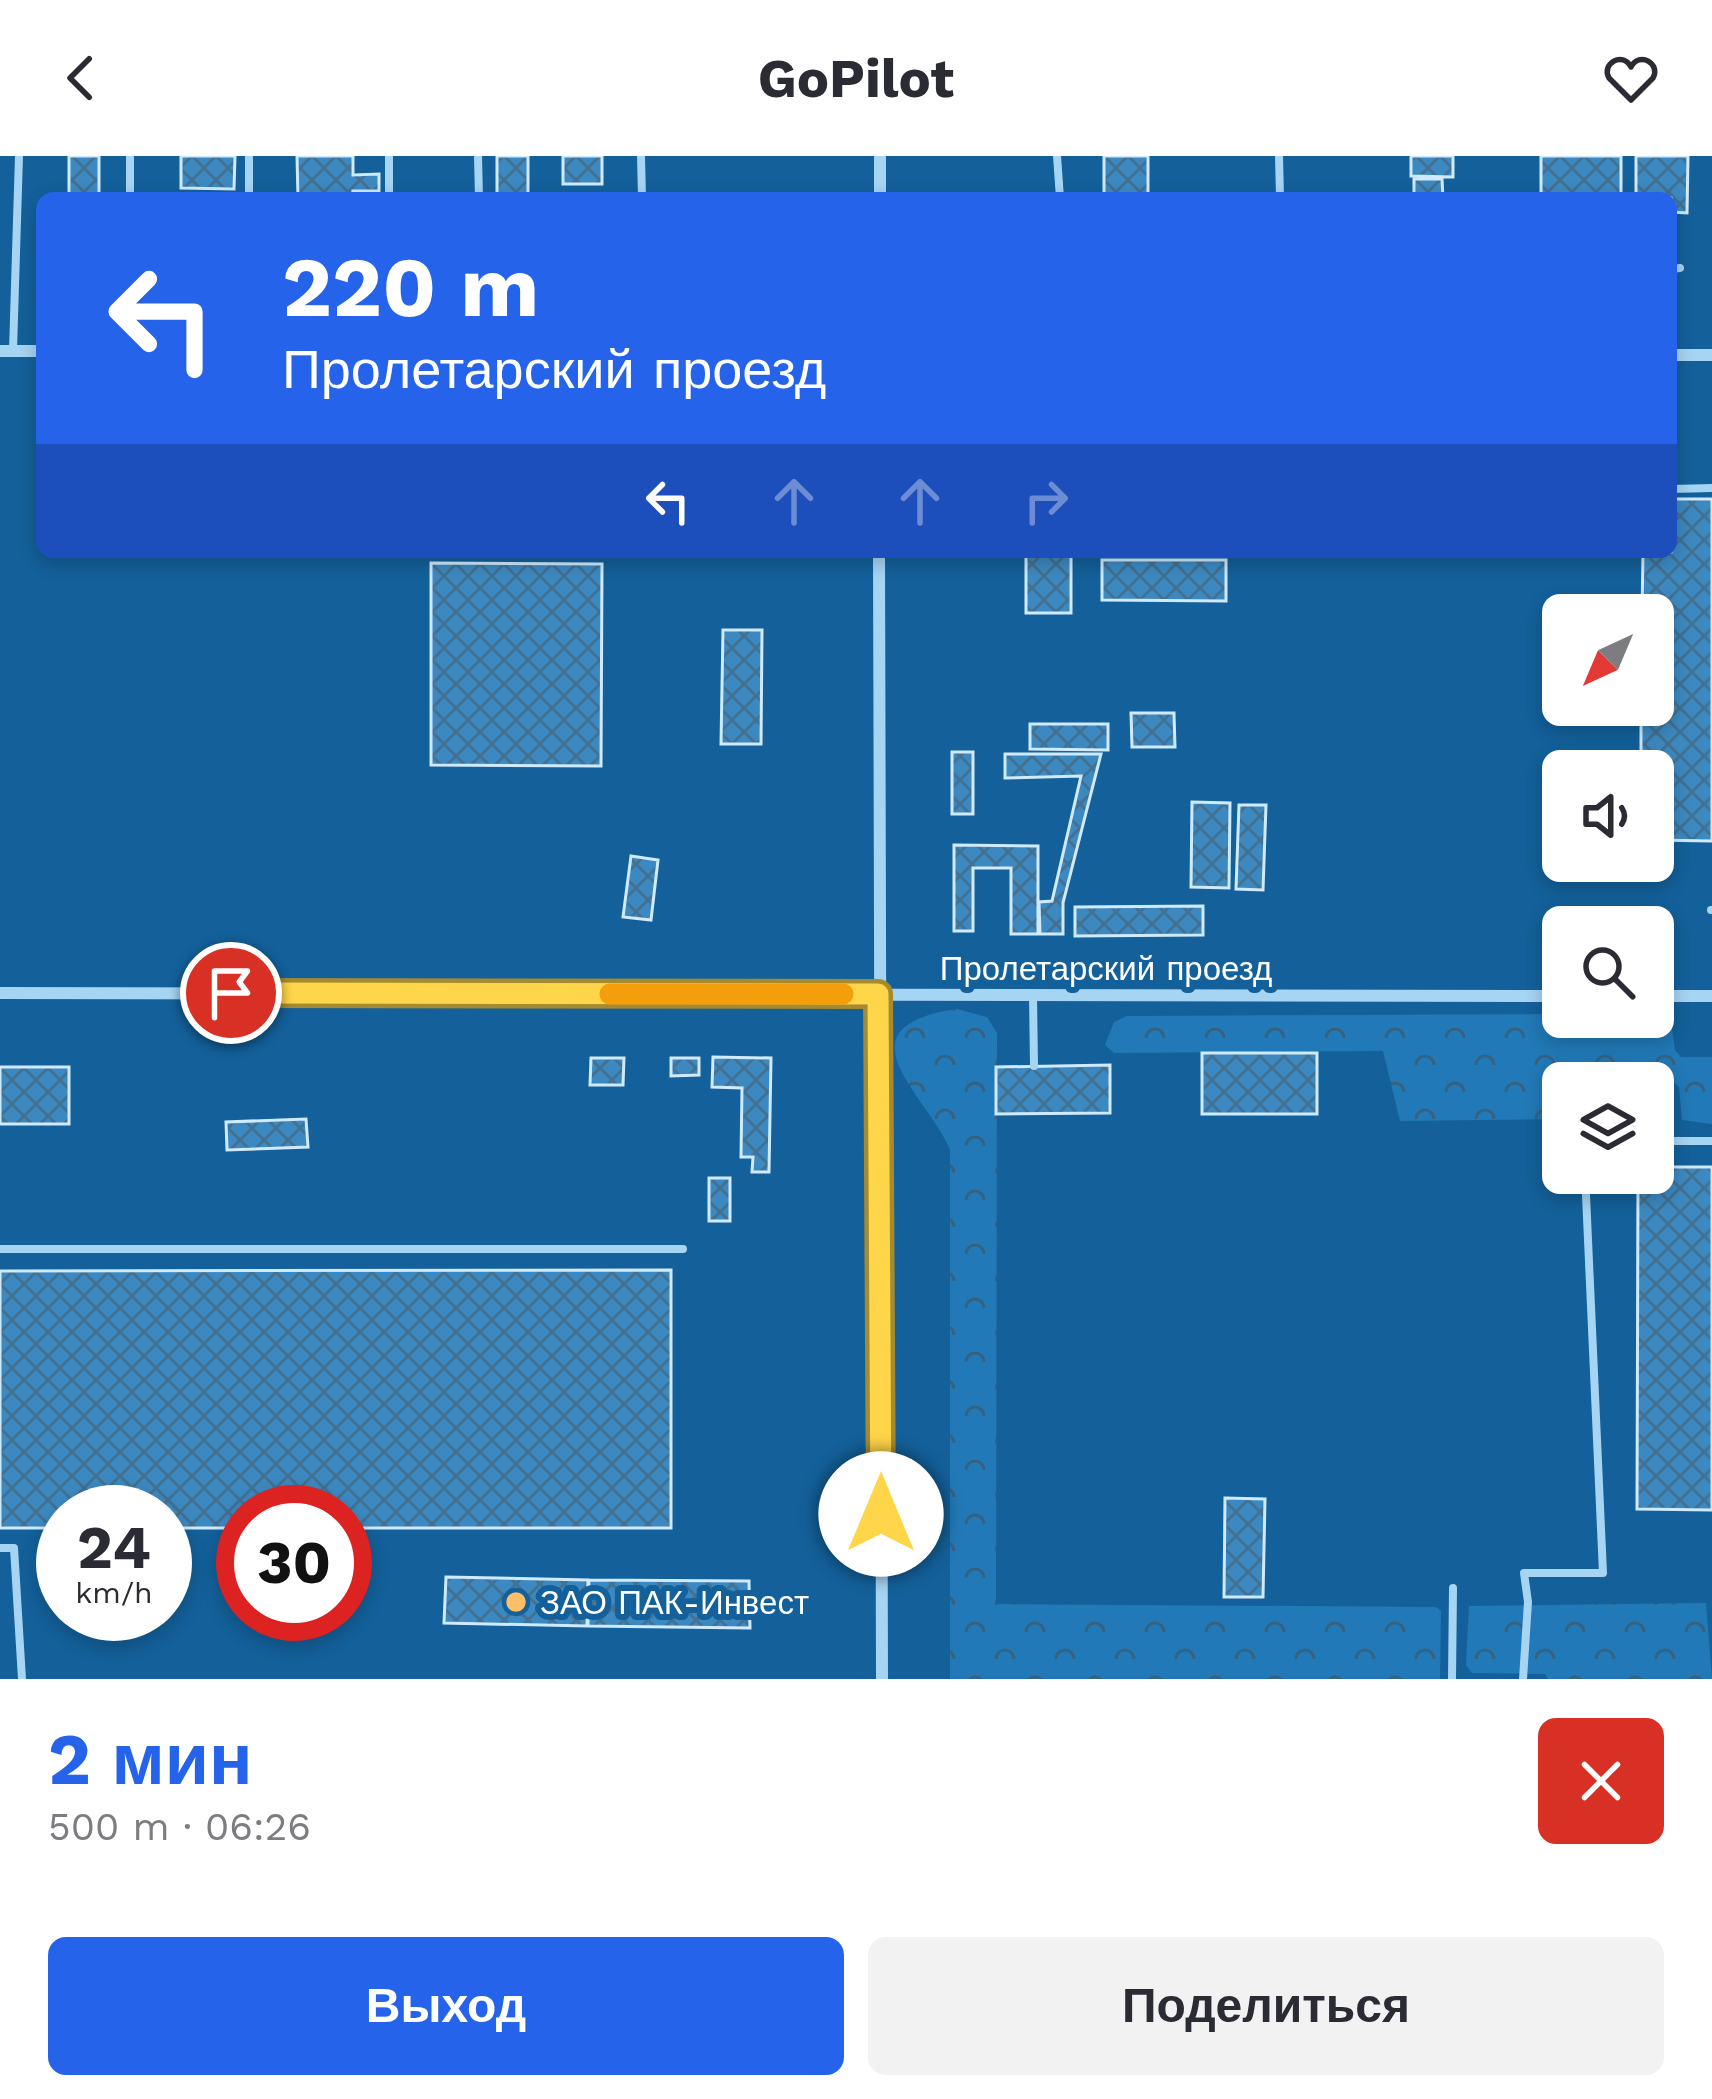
<!DOCTYPE html>
<html lang="ru">
<head>
<meta charset="utf-8">
<style>
  :root { --surface:#fff; --page:#f2f2f3; --text:#2b2b33; --muted:#7c7c81; --accent:#2563eb }
  body { margin:0; font-family:"Work Sans",sans-serif; background:var(--page); color:var(--text); height:100vh; display:flex; flex-direction:column; font-size:45px; white-space:nowrap }
  * { box-sizing:border-box; margin:0 }
  p { font-size:39px; color:var(--muted) }
  .icon { flex:none; width:66px; height:66px; fill:none; stroke:currentColor; stroke-width:2; stroke-linecap:round; stroke-linejoin:round }
  .map { position:relative; height:1523px; overflow:hidden }
  .side { display:flex; flex-direction:column; background:var(--surface); flex:1 }
  .side>* { flex:none }
  .guide { position:absolute; left:36px; top:36px; width:1641px; height:366px; border-radius:18px; box-shadow:0 6px 18px #0003; background:#2563eb; color:#fff; overflow:hidden }
  .needle { width:78px; rotate:224deg }
  .buttons { position:absolute; left:1542px; top:438px; display:grid; gap:24px }
  .buttons a { display:grid; place-items:center; width:132px; height:132px; border-radius:18px; background:var(--surface); box-shadow:0 6px 18px #0003; font-size:60px }
  .speed { position:absolute; left:36px; top:1329px; display:flex; gap:24px; font-size:60px; font-weight:700; text-align:center }
  .speed>* { display:grid; place-content:center; width:156px; height:156px; border-radius:50%; background:var(--surface); box-shadow:0 6px 18px #0003; line-height:1 }
  .speed small { font-size:30px; font-weight:400 }
  .speed .limit { border:18px solid #d22; background:#fff; color:#111 }
  .pin { position:absolute; display:grid; place-items:center; width:102px; height:102px; color:#fff; margin:-51px; border:6px solid #fff; border-radius:50%; box-shadow:0 3px 12px #0007 }
  .me { position:absolute; width:132px; margin:-66px; rotate:0deg; stroke-linejoin:round; filter:drop-shadow(0 0 9px #0008) }
  .turn { display:flex; align-items:center; gap:42px; height:252px; padding:0 48px; font-size:54px }
  .turn .icon { width:156px; height:156px; stroke-width:2.5 }
  .turn b { display:block; font-size:84px; line-height:102px }
  .lanes { display:flex; align-items:center; height:114px; padding:0 48px; background:#0003; justify-content:center; gap:60px; direction:ltr }
  .lanes .off { opacity:.35 }
  .round { display:grid; place-items:center; flex:none; width:126px; height:126px; border-radius:18px; background:var(--page) }
  .summary { display:flex; align-items:center; justify-content:space-between; height:204px; padding:0 48px }
  h1 { font-size:72px; font-weight:700; line-height:90px; color:var(--accent) }
  .primary-button { display:flex; gap:24px; margin-top:auto; padding:24px 48px }
  .primary-button a { flex:1; height:138px; border-radius:18px; background:var(--accent); color:#fff; font-size:48px; font-weight:700; line-height:138px; text-align:center }
  .primary-button a+a { background:var(--page); color:var(--text) }
  header { display:flex; justify-content:space-between; align-items:center; height:156px; padding:0 48px; background:var(--surface); font-size:54px; font-weight:700 }
  .map>svg:first-child { display:block }
  .forest { fill:url(#forest-crowns) }
  .building { fill:url(#building-cross-hatch); stroke:#cfeafd; stroke-width:3 }
  .lines { fill:none; stroke-linecap:round; stroke-linejoin:round }
  .lane { stroke:#a6d4f3; stroke-width:8 }
  .street { stroke:#a6d4f3; stroke-width:12 }
  .route-casing { stroke:#a68a30; stroke-width:30 }
  .route { stroke:#ffd54a; stroke-width:21 }
  .slow { stroke:#f59e0b; stroke-width:21 }
  .poi-dot { fill:#ffbf69; stroke:#13609a; stroke-width:4.5 }
  .labels { text-anchor:middle; dominant-baseline:central; stroke-width:12; stroke-linejoin:round; paint-order:stroke }
  .street-label { font-size:33px; fill:#fff; stroke:#13609a }
  .poi-label { font-size:33px; fill:#fff; stroke:#13609a; text-anchor:start }
</style>
</head>
<body>
<header><svg class="icon" aria-label="back" viewBox="0 0 24 24"><path d="M15 5l-7 7 7 7"/></svg>GoPilot<svg class="icon" aria-label="heart" viewBox="0 0 24 24"><path d="M12 20l-8-8c-3-5 5-10 8-4 3-6 11-1 8 4z"/></svg></header>
<div class="map">
<svg width="1712" height="1523" viewBox="0 0 1712 1523">
  <defs>
    <pattern id="forest-crowns" width="20" height="18" patternUnits="userSpaceOnUse" patternTransform="scale(3)"><rect width="20" height="18" fill="#2179b7"/><path d="M2 6a3 3 0 1 1 6 0M12 15a3 3 0 1 1 6 0" fill="none" stroke="#366282"/></pattern>
    <pattern id="building-cross-hatch" width="8" height="8" patternUnits="userSpaceOnUse" patternTransform="scale(3)"><rect width="8" height="8" fill="#3c89c1"/><path d="M0 0l8 8M0 8l8-8" fill="none" stroke="#427192"/></pattern>
  </defs>
  <rect width="100%" height="100%" fill="#13609a"/>
  <path class="forest" d="M957,853l30,8 10,16 -1,571 440,3 5,4 -1,68h-490v-529c-21,-53 -117,-123 7,-141z
    M1563,858h107l5,36 6,7h31v67l-30,-4 -3,-33 -17,-15 -17,11h-82v36l-163,2 -17,-70 -269,2 -9,-8 9,-23 13,-6z
    M1706,1447l6,76h-164l-3,-5 -73,-1 -6,-8 3,-59z"/>
  <path class="building" d="M69,0h30v38h-30z
    M181,0h54l-1,33 -53,-1z
    M297,0h56v19l26,-1v17h-26v7h-55z
    M497,0h31v42h-31z
    M563,0h39v28h-39z
    M1104,0h44v42h-44z
    M1411,0h42v21l-42,-1z
    M1541,0h80v42h-80z
    M1636,0h52l-1,57 -16,-1v-14h-35z
    M1414,23h28l1,19h-29z
    M1671,343h41v342l-59,-1v-69h-12v-66h12v-90h-11l1,-63h28z
    M1026,396h45v61h-45z
    M1102,404h124v41l-124,-1z
    M431,407l171,1 -1,202 -170,-1z
    M723,474h39l-1,114h-40z
    M1131,557h43l1,34h-43z
    M1030,568h78v26l-78,-1z
    M952,596h21v62h-21z
    M1005,598h96l-38,149v31h-23l-1,-32 13,-1 29,-125 -76,2z
    M1192,646l38,1 -1,85 -38,-1z
    M1239,649h27l-3,85 -27,-1z
    M954,689l84,1v88h-27v-66h-38v63h-19z
    M631,700l27,4 -7,60 -28,-3z
    M1203,750v29l-128,1v-29z
    M1202,897h115v61h-115z
    M713,901l58,1 -2,114h-17l1,-15h-12l1,-69 -30,-1z
    M591,902h33l-1,27h-33z
    M671,902h28v17l-28,1z
    M1110,909v48l-114,1v-47z
    M0,911h69v57h-69z
    M306,963l2,28 -81,3 -1,-28z
    M1653,1011h59v343l-75,-1 1,-336h15z
    M709,1022h21v43h-21z
    M671,1114v258h-326v-16h-102v16h-78v-16h-102v16h-63v-257z
    M1225,1342l40,1 -2,98h-39z
    M446,1421l142,3 -1,46 -143,-3z
    M589,1424l160,1 1,47 -162,-2z"/>
  <g class="lines">
    <path class="lane" d="M478,0l1,42
      M641,0l1,42
      M1057,0l3,42
      M1279,0l1,42
      M130,42v-42
      M249,42v-42
      M389,42v-42
      M1671,113l9,-1
      M13,194l6,-194
      M1671,333l41,-1
      M1711,754h1
      M1033,840l1,70
      M1653,985h59
      M0,1093h683
      M0,1392h14l8,131
      M1452,1523l1,-91
      M1523,1523l5,-77 -4,-29h79l-18,-400"/>
    <path class="street" d="M880,42v-42
      M0,195h42
      M1671,199h41
      M879,396l3,1127
      M0,837l1563,3
      M1653,840h59"/>
  </g>
  <g class="lines">
    <defs>
      <path id="route" d="M231,837l647,1 3,520"/>
    </defs>
    <use href="#route" class="route-casing"/>
    <use href="#route" class="route"/>
    <path class="slow" d="M610,838h233"/>
  </g>
  <circle class="poi-dot" cx="516" cy="1446" r="12"/>
  <g class="labels">
    <g class="street-label">
      <text x="1106" y="812">Пролетарский проезд</text>
    </g>
    <g class="poi-label">
      <text x="540" y="1446">ЗАО ПАК-Инвест</text>
    </g>
  </g>
</svg>
<div class="buttons">
<a><svg class="needle" viewBox="-14 -14 28 28"><path d="M0-13l5 13h-10z" fill="#e53935"/><path d="M0 13l5-13h-10z" fill="#7c7c81"/></svg></a>
<a><svg class="icon" aria-label="sound" viewBox="0 0 24 24"><path d="M4 9h4l5-4v14l-5-4H4zM17 9q2 3 0 6"/></svg></a>
<a><svg class="icon" aria-label="search" viewBox="0 0 24 24"><circle cx="10" cy="10" r="6"/><path d="M15 15l6 6"/></svg></a>
<a><svg class="icon" aria-label="layers" viewBox="0 0 24 24"><path d="M12 4l9 5-9 5-9-5zM3 14l9 5 9-5"/></svg></a>
</div>
<div class="speed"><div>24<small>km/h</small></div><div class="limit">30</div></div>
<div class="pin" style="left:231px;top:837px;background:#d93025"><svg class="icon" aria-label="arrive" viewBox="0 0 24 24"><path d="M6 21V4h12l-3 4 3 4H6"/></svg></div>
<svg class="me" style="left:881px;top:1358px" viewBox="-20 -20 40 40"><circle r="19" fill="#fff"/><path d="M0-13L10 11 0 6-10 11z" fill="#ffd54a"/></svg>
<div class="guide">
<div class="turn"><svg class="icon" aria-label="left" viewBox="0 0 24 24"><path d="M17 20v-9H6M10 6l-5 5 5 5"/></svg><div><b>220 m</b>Пролетарский проезд</div></div>
<div class="lanes"><svg class="icon" aria-label="left" viewBox="0 0 24 24"><path d="M17 20v-9H6M10 6l-5 5 5 5"/></svg><svg class="icon off" aria-label="ahead" viewBox="0 0 24 24"><path d="M12 20V5M6 11l6-6 6 6"/></svg><svg class="icon off" aria-label="ahead" viewBox="0 0 24 24"><path d="M12 20V5M6 11l6-6 6 6"/></svg><svg class="icon off" aria-label="right" viewBox="0 0 24 24"><path d="M7 20v-9h11M14 6l5 5-5 5"/></svg></div>
</div>
</div>
<section class="side">
<div class="summary"><div><h1>2 мин</h1><p>500 m · 06:26</p></div><a class="round" style="background:#d93025;color:#fff"><svg class="icon" aria-label="close" viewBox="0 0 24 24"><path d="M6 6l12 12M18 6L6 18"/></svg></a></div>
<div class="primary-button"><a>Выход</a><a>Поделиться</a></div>
</section>
</body>
</html>
